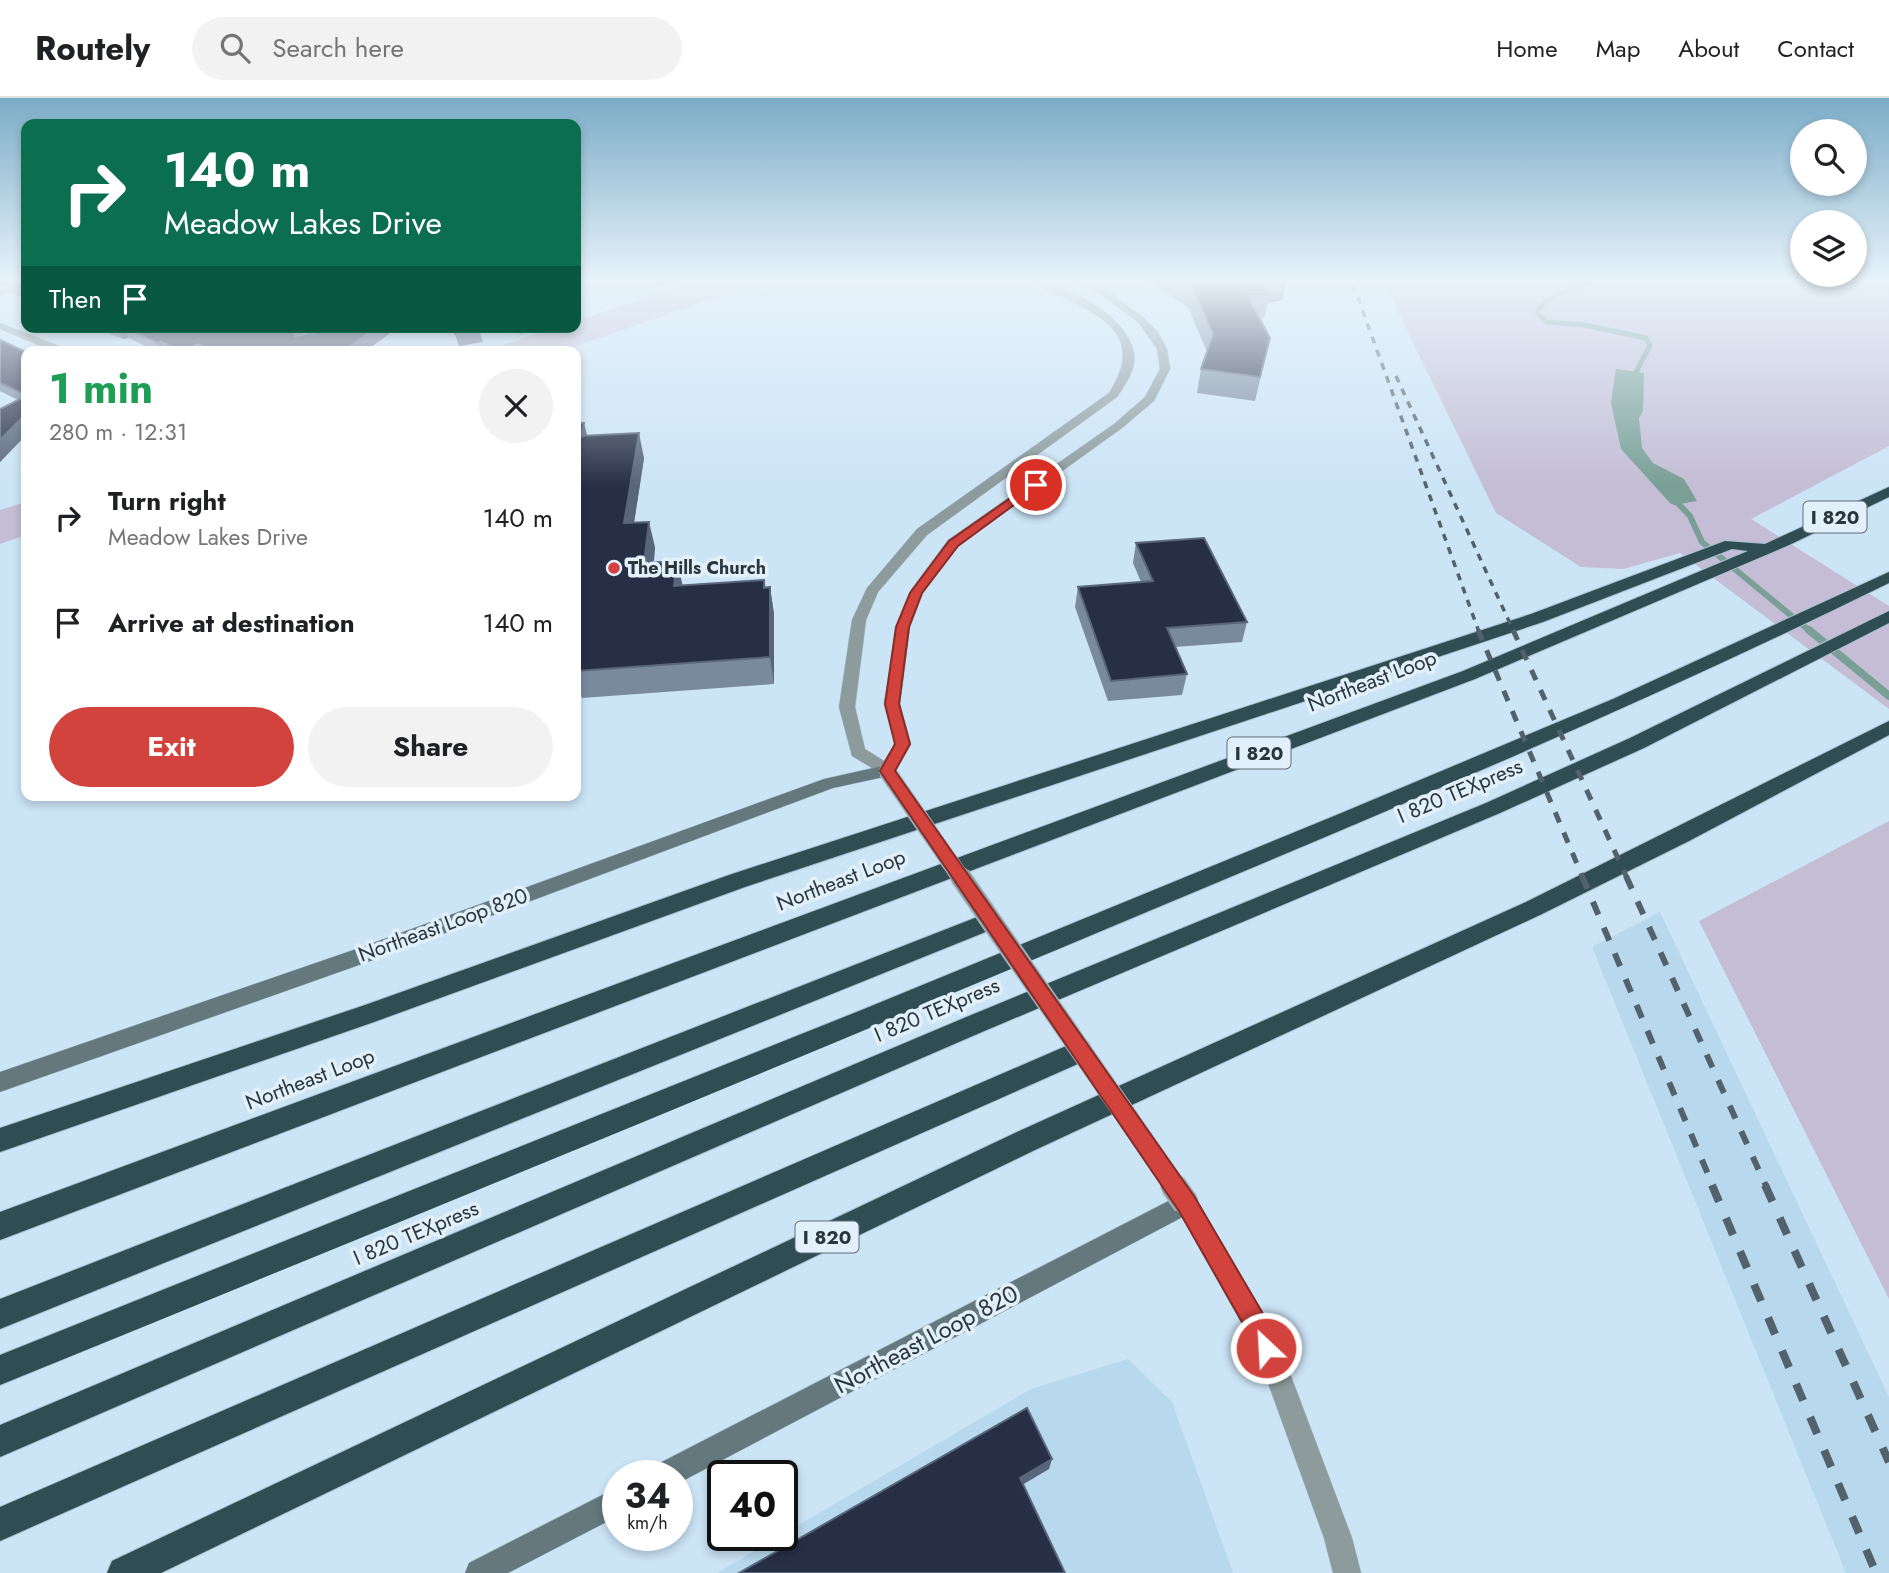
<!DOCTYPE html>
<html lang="en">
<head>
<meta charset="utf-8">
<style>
  :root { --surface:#fff; --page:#f2f2f2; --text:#202124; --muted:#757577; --line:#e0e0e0; --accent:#d1433c }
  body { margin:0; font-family:Jost,sans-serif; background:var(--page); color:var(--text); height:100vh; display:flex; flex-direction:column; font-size:26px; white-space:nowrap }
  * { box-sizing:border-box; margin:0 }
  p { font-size:23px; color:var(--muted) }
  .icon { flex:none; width:38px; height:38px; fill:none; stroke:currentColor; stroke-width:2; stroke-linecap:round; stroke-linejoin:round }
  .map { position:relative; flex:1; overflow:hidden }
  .side { position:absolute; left:21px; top:248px; width:560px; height:455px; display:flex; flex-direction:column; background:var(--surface); border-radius:14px; box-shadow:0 4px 10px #0003 }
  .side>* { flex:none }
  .guide { position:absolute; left:21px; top:21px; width:560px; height:214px; border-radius:14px; box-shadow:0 4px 10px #0003; background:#0b6e4f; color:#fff; overflow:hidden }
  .controls { position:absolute; left:1790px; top:21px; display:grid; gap:14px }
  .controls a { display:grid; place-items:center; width:77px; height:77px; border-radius:50%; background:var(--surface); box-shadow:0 4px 10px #0003; font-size:35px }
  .speed { position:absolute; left:602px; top:1362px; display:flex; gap:14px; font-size:35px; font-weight:700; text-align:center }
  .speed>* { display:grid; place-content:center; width:91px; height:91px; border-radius:50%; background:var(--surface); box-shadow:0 4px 10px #0003; line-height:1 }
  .speed small { font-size:18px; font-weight:400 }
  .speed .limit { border:4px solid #111; border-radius:10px; background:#fff; color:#111 }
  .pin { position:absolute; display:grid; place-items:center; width:60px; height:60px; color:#fff; margin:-30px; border:4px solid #fff; border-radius:50%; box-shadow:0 2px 7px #0007 }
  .me { position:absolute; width:77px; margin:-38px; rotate:335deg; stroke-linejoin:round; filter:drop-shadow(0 0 5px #0008) }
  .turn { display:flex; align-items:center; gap:24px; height:147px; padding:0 28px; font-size:32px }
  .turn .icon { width:91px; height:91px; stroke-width:2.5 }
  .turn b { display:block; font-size:49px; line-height:60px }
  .then { display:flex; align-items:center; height:66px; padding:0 28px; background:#0003; gap:14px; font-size:26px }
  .round { display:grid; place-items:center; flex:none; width:74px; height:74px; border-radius:37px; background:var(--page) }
  .head { display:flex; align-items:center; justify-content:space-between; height:119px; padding:0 28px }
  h1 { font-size:42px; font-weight:700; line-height:52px; color:#1e9e55 }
  .primary-button { display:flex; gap:14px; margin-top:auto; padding:14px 28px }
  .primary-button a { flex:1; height:80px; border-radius:42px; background:var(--accent); color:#fff; font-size:28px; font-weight:700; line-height:80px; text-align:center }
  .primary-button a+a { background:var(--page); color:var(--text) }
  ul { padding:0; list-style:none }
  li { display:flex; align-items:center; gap:21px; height:105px; padding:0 28px }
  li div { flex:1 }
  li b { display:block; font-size:26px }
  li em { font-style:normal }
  header { display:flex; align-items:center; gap:42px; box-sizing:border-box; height:98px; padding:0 35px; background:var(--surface); border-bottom:2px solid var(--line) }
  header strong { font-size:33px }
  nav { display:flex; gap:38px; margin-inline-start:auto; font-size:24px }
  .search { width:490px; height:63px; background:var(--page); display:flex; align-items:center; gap:18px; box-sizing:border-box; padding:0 24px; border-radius:38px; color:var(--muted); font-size:26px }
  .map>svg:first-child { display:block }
  .built { fill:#b8d8ed }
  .green { fill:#c4bdd5 }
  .water { fill:#799f96 }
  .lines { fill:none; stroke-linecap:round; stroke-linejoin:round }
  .stream-far2 { stroke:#799f96; stroke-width:5 }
  .stream-far1 { stroke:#799f96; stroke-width:6 }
  .stream { stroke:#799f96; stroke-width:8 }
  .minor-casing { stroke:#abc1d1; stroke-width:1 }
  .tertiary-casing { stroke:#abc1d1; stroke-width:1 }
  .secondary-casing { stroke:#abc1d1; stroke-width:1 }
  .motorway-casing { stroke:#abc1d1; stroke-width:2 }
  .minor { fill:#8d9b9d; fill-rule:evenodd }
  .tertiary { fill:#8d9b9d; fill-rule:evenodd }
  .secondary { fill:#64797d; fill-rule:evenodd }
  .motorway { fill:#2f4d52; fill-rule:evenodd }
  .rail-far3 { stroke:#53616a; stroke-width:3.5; stroke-dasharray:7 7; stroke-linecap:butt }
  .rail-far2 { stroke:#53616a; stroke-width:5; stroke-dasharray:11 11; stroke-linecap:butt }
  .rail-far1 { stroke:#53616a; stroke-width:6; stroke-dasharray:14 14; stroke-linecap:butt }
  .rail { stroke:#53616a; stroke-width:8; stroke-dasharray:18 18; stroke-linecap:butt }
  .tertiary-bridge-far2-casing { stroke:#abc1d1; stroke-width:18; stroke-linecap:butt }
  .tertiary-bridge-far1-casing { stroke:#abc1d1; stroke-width:22; stroke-linecap:butt }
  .tertiary-bridge-casing { stroke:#abc1d1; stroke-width:27; stroke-linecap:butt }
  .tertiary-bridge-far2 { stroke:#8d9b9d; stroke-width:16 }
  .tertiary-bridge-far1 { stroke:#8d9b9d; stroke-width:20 }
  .tertiary-bridge { stroke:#8d9b9d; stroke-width:25 }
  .wall { fill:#798a9e }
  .shaded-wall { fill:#58657b }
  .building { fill:#272f46; stroke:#58657b; stroke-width:2 }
  .route { fill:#d1433c; stroke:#882c27; stroke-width:2 }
  .poi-dot { fill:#d1433c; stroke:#e1f0fb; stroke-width:2.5 }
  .labels { text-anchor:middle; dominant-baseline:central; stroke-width:7; stroke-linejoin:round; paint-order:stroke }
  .far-poi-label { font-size:18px; font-weight:bold; fill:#2b353c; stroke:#e1f0fb; text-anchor:start }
  .shield { fill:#e1f0fb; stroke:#626d75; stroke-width:2 }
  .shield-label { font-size:19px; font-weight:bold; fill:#2b353c }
  .street-label { font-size:21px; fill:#2b353c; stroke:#e1f0fb }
  .near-street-label { font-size:24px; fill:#2b353c; stroke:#e1f0fb }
</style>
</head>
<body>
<header>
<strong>Routely</strong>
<div class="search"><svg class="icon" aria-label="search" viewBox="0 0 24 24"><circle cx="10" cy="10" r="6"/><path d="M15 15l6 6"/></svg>Search here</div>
<nav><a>Home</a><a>Map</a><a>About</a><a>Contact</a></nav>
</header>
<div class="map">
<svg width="1889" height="1475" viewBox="0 0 1889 1475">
  <rect width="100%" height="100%" fill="#cbe4f6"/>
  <path class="built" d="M1660,814l229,485v176h-43l-254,-626z
    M1128,1261l44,43 61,171h-516l314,-184z"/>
  <path class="green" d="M703,181h67l-211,73h-77l75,-25h19v-6z
    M1382,181h507v167l-138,73 138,87v103l-209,-156 -57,16 -42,-2 -85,-54z
    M26,404v33l-26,9v-34z
    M1889,723v478l-190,-378z"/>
  <path class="water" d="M1616,271l28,4 -1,38 -4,7 3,30 11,15 31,16 13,22 -23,4 -4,-2 -49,-54 -10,-46z"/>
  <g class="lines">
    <path class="stream-far2" d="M1611,181c-22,4 -64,12 -74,34l10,9 38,3 61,13 4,7 -18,35"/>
    <path class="stream-far1" d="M1671,398l19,20 12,26 109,90"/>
    <path class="stream" d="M1809,532l80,66"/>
    <defs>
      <path id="minor" d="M0,225l69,27 1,2h-15l-55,-23z"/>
      <path id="tertiary" d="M1027,181c33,0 101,37 107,73 3,17 -9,33 -17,45l-190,138 -49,57 -12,28 -11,87 10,42 19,12 11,-17 -11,-40 12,-77 15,-37 37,-50 166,-116 31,-27 15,-28 -3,-20 -18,-26 -37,-28 -33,-16h13l26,12 37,28 13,13 9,17 3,20 -16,32 -32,27 -164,118 -35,47 -13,34 -10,77 11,40 -18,31 -6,2 -35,-21 -13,-49 13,-87 15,-32 50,-59 192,-136c47,-73 -37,-85 -82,-114z
        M26,184v6l-26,7v-6z
        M1186,1094l8,3 80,136 78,207 9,35h-28l-9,-35 -69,-191 -81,-144 4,-8z"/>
      <path id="secondary" d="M887,667l6,2 2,4 -2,4 -60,13 -457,171 -376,133v-20l362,-125 462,-168z
        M1186,1094l8,3 4,8 -4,8 -517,273v-9h-24l3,-10z
        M618,1389v29l-110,57h-43l4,-10z"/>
      <path id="motorway" d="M1889,389v10l-102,49 -312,133 -1475,561v-28l1463,-541 285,-120 -16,-2 -189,73 -798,265 -371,135 -374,130v-24l365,-123 364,-130 802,-261 194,-73 40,3z
        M1889,474v11c-256,126 -520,236 -783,346 -368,155 -737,306 -1106,456v-30l864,-346 475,-195 274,-115z
        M1889,513v12l-245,125 -144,65 -518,219 -982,425v-32l964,-407 522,-215 144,-65z
        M1889,623v14l-200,106 -147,73 -507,236 -874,423h-54l5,-12 905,-429 509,-230z
        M990,814l8,3 3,6 -3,6 -998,402v-30z
        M1080,942l9,3 3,8 -3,8 -1089,482v-34z"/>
    </defs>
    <use href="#minor" class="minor-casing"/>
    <use href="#tertiary" class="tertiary-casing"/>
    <use href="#secondary" class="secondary-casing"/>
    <use href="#motorway" class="motorway-casing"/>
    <use href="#minor" class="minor"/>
    <use href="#tertiary" class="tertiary"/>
    <use href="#secondary" class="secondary"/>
    <use href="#motorway" class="motorway"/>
    <path class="rail-far3" d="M1353,186l126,348
      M1396,278l118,256"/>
    <path class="rail-far2" d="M1478,532l105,248
      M1513,532l114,248"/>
    <path class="rail-far1" d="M1582,778l131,310
      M1626,778l140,310"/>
    <path class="rail" d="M1712,1087l164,388
      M1765,1087l124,277"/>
    <defs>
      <path id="tertiary-bridge-far2" d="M887,673l74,107"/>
      <path id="tertiary-bridge-far1" d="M960,778l215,310"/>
      <path id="tertiary-bridge" d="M1173,1087l13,18"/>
    </defs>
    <use href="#tertiary-bridge-far2" class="tertiary-bridge-far2-casing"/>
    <use href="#tertiary-bridge-far1" class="tertiary-bridge-far1-casing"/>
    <use href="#tertiary-bridge" class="tertiary-bridge-casing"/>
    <use href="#tertiary-bridge-far2" class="tertiary-bridge-far2"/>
    <use href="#tertiary-bridge-far1" class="tertiary-bridge-far1"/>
    <use href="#tertiary-bridge" class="tertiary-bridge"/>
  </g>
  <path class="wall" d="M0,181h26v21l-11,-6 -6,-10 -9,2z
    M1144,181h143l-5,21 -14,3 -4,15h-4l10,20 -15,63 -58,-8 4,-24 6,-17 -19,-45z
    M91,229h228l-22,9 54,-9h36l2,7 -25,18h-207l-28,-14 -6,1z
    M511,229h33l-24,7z
    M0,242l26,12v83l-26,27v-53l18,-9 -18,-9z
    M576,325l11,13 57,22 -10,65 21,24 -1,15 28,23 82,-5 2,8 4,-1 4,27v70l-192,14 -4,-13h-2z
    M1136,445l111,79 -5,20 -67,5 12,27 -5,21 -74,6 -33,-94 3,-20 63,-5 -8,-19z"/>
  <path class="shaded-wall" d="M0,181h26l-18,3 1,2 -9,2z
    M654,181h23l-1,5 -20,2z
    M1278,181h9l-5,21 -14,3 1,-7 -7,-13z
    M123,229l6,11 -6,1 -6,-11z
    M292,229h27l-24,9z
    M377,229h10l2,7 -25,18h-22z
    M518,229h26l-24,7z
    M479,232l4,12 -24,4 -4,-12z
    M161,244l5,10h-4l-5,-9z
    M198,246l4,8h-20l-1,-1z
    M24,318l2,3v16l-26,27v-22z
    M584,325l6,24 -9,-11z
    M639,335l5,25 -14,91 -6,-26z
    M649,424l6,25 -4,42 -7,-26z
    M677,463l6,26 -9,-1z
    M770,489l4,27v70l-4,-27z
    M1052,1361l-3,10 -32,19 3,-10z"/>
  <path class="building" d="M18,181h8v13l-18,-10z
    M1183,181h95l-16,4 7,13h-21l22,42 -10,39 -59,-8 12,-35 -22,-49z
    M125,229h167l3,9 56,-9h26l-35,25h-126l-18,-8 -17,7 -20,-9 -4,1z
    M453,229h25l1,3 -24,4z
    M0,242l26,12v43l-26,-12z
    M26,298v21l-2,-1 -24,24v-31z
    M576,325h8l-3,13 58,-3 -15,90 25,-1 -5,41 33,-2 -3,25 90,-6v8l6,-1v70l-194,14z
    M1204,440l43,84 -80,6 20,46 -76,7 -33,-94 75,-6 -17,-38z
    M1027,1310l25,51 -32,19 45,95h-326z"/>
  <linearGradient id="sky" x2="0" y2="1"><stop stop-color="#7bacc7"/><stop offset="0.47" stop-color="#e8f3fb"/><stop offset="1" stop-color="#e8f3fb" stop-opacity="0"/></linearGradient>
  <rect width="1889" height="388" fill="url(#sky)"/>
  <path class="route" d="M1032,385l9,2 -83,61 -36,47 -13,34 -10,77 11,40 -15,27 299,425 79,135 5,17 -4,8 -8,3 -8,-3 -4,-13 -75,-132 -299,-440 15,-27 -10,-40 11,-77 14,-34 39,-52z"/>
  <circle class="poi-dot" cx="614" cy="470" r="7"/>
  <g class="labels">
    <g class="far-poi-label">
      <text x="628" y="470">The Hills Church</text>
    </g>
    <g class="shield">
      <rect x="1803.5" y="403.5" width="63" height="31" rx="5"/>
      <rect x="1227.5" y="639.5" width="63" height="31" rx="5"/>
      <rect x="795.5" y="1123.5" width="63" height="31" rx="5"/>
    </g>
    <g class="shield-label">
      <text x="1835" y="419">I 820</text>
      <text x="1259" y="655">I 820</text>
      <text x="827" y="1139">I 820</text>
    </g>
    <g class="street-label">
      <text transform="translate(1372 583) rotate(-21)">Northeast Loop</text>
      <text transform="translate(1460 693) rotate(-23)">I 820 TEXpress</text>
      <text transform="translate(841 782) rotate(-21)">Northeast Loop</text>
      <text transform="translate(443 827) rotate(-20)">Northeast Loop 820</text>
      <text transform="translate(937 912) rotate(-23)">I 820 TEXpress</text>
      <text transform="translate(310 981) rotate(-21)">Northeast Loop</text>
      <text transform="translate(416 1135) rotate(-23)">I 820 TEXpress</text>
    </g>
    <g class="near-street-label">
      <text transform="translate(926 1241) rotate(-28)">Northeast Loop 820</text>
    </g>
  </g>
</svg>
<div class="controls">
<a><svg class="icon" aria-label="search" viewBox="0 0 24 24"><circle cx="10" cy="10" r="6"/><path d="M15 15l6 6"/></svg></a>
<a><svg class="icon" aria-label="layers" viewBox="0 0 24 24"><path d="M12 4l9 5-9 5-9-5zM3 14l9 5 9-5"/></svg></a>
</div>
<div class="speed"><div>34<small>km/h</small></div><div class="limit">40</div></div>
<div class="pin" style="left:1036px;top:387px;background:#d93025"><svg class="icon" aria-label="arrive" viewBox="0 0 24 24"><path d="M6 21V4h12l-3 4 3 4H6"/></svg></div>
<svg class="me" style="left:1266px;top:1250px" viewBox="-20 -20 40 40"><circle r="17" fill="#d1433c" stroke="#fff" stroke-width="3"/><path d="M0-11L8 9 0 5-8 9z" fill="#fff"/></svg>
<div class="guide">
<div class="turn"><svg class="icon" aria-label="right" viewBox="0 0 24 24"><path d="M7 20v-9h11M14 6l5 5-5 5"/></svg><div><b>140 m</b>Meadow Lakes Drive</div></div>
<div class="then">Then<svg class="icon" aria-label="arrive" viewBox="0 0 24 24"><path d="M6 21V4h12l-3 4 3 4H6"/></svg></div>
</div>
<section class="side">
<div class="head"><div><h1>1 min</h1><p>280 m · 12:31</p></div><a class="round"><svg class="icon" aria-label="close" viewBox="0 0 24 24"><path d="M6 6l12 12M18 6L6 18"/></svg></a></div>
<ul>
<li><svg class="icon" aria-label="right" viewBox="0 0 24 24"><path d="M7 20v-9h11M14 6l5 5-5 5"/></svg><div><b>Turn right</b><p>Meadow Lakes Drive</p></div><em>140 m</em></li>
<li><svg class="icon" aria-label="arrive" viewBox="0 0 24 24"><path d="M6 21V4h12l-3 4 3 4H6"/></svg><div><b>Arrive at destination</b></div><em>140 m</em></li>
</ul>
<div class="primary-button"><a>Exit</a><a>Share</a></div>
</section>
</div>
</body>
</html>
